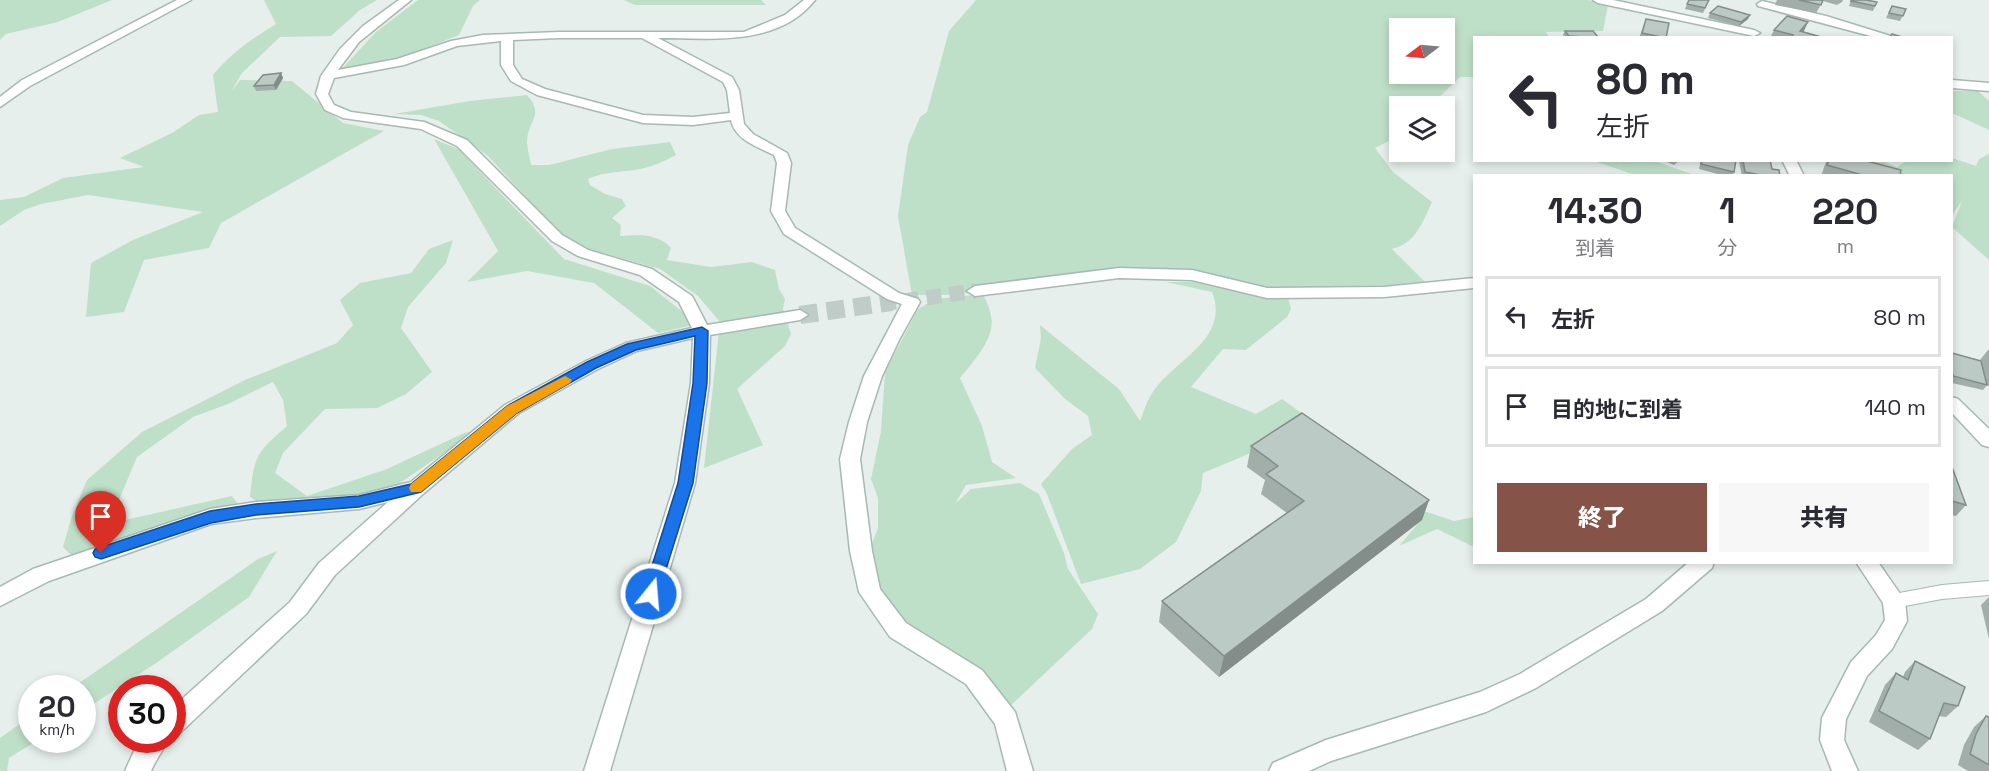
<!DOCTYPE html>
<html lang="ja">
<head>
<meta charset="utf-8">
<style>
  :root { --surface:#fff; --page:#f7f7f7; --text:#2b2b33; --muted:#7c7c81; --line:#e1e1e2; --accent:#855347 }
  body { margin:0; font-family:"Space Grotesk","Noto Sans JP",sans-serif; background:var(--page); color:var(--text); height:100vh; display:flex; flex-direction:column; font-size:22px; white-space:nowrap }
  * { box-sizing:border-box; margin:0 }
  p { font-size:20px; color:var(--muted) }
  .icon { flex:none; width:33px; height:33px; fill:none; stroke:currentColor; stroke-width:2; stroke-linecap:round; stroke-linejoin:round }
  .map { position:relative; flex:1; overflow:hidden }
  .panel { position:absolute; left:1473px; top:174px; width:480px; height:390px; display:flex; flex-direction:column; background:var(--surface); border-radius:0px; box-shadow:0 3px 9px #0003 }
  .panel>* { flex:none }
  .banner { position:absolute; left:1473px; top:36px; width:480px; height:126px; border-radius:0px; box-shadow:0 3px 9px #0003; background:#fff; color:var(--text); overflow:hidden }
  .needle { width:39px; rotate:254deg }
  .controls { position:absolute; left:1389px; top:18px; display:grid; gap:12px }
  .controls a { display:grid; place-items:center; width:66px; height:66px; border-radius:0px; background:var(--surface); box-shadow:0 3px 9px #0003; font-size:30px }
  .speed { position:absolute; left:18px; top:675px; display:flex; gap:12px; font-size:30px; font-weight:700; text-align:center }
  .speed>* { display:grid; place-content:center; width:78px; height:78px; border-radius:50%; background:var(--surface); box-shadow:0 3px 9px #0003; line-height:1 }
  .speed small { font-size:15px; font-weight:400 }
  .speed .limit { border:9px solid #d22; background:#fff; color:#111 }
  .pin { position:absolute; display:grid; place-items:center; width:51px; height:51px; color:#fff; margin:-62px -26px; border-radius:50% 50% 50% 0; rotate:-45deg; box-shadow:0 0 6px #0007 }
  .pin .icon { rotate:45deg }
  .me { position:absolute; width:66px; margin:-33px; rotate:17deg; stroke-linejoin:round; filter:drop-shadow(0 0 4px #0008) }
  .turn { display:flex; align-items:center; gap:21px; height:126px; padding:0 24px; font-size:27px }
  .turn .icon { width:78px; height:78px; stroke-width:2.5 }
  .turn b { display:block; font-size:42px; line-height:51px }
  .eta { display:flex; justify-content:space-evenly; align-items:center; height:102px; text-align:center }
  .eta b { font-size:36px; font-weight:800; line-height:42px }
  .primary-button { display:flex; gap:12px; margin-top:auto; padding:12px 24px }
  .primary-button a { flex:1; height:69px; border-radius:0px; background:var(--accent); color:#fff; font-size:24px; font-weight:800; line-height:69px; text-align:center }
  .primary-button a+a { background:var(--page); color:var(--text) }
  ul { padding:0; list-style:none }
  li { display:flex; align-items:center; gap:18px; height:81px; margin:0 12px 9px; padding:0 12px; border:3px solid var(--line); border-radius:0px }
  li div { flex:1 }
  li b { display:block; font-size:22px }
  li em { font-style:normal }
  .map>svg:first-child { display:block }
  .green { fill:#bfe0c8; fill-rule:evenodd }
  .lines { fill:none; stroke-linecap:round; stroke-linejoin:round }
  .minor-tunnel-far1 { stroke:#bfccc8; stroke-width:15; stroke-dasharray:15 8; stroke-linecap:butt }
  .minor-tunnel { stroke:#bfccc8; stroke-width:18; stroke-dasharray:18 9; stroke-linecap:butt }
  .service-casing { stroke:#a8b8b2; stroke-width:2 }
  .minor-casing { stroke:#a8b8b2; stroke-width:3 }
  .service { fill:#fff; fill-rule:evenodd }
  .minor { fill:#fff; fill-rule:evenodd }
  .wall { fill:#a1aea9 }
  .shaded-wall { fill:#838d89 }
  .building { fill:#bbcac4; stroke:#838d89; stroke-width:1.5 }
  .route { fill:#1a73e8; stroke:#114b97; stroke-width:1.5 }
  .slow { fill:#f59e0b }
</style>
</head>
<body>
<div class="map">
<svg width="1989" height="771" viewBox="0 0 1989 771">
  <rect width="100%" height="100%" fill="#e6efeb"/>
  <path class="green" d="M0,0h112l-54,22 -52,12 -6,6z
    M264,0h113l-17,10 -29,26 -51,1 -38,36 -11,19 9,-12 52,1 51,42 41,8 -163,92 -12,25 -65,12 -20,52 -38,5 5,-54 42,-23 70,-28 -115,-17 -47,9 -17,6 -24,16v-26l24,-3 39,-19 81,-11 -24,-9 52,-25 27,-18 19,-3 -5,-37c17,-21 40,-37 63,-51z
    M418,0h62l-7,6 -14,29 -66,26 -56,13 39,-42z
    M624,0h137l5,5h-131z
    M976,0h612l20,5 -5,26 -57,1 3,5h-56l-4,-2 2,2 -17,1v39h-14l-23,22 1,7h-38l-1,30 -24,12 18,24 39,30c-9,20 -17,42 -40,47l37,37 -182,6 41,6 3,11 -4,8 -41,33 -23,-1 -32,38 65,27 26,-15 36,26 -115,48 -2,18 -25,51 -36,27 -59,15 -34,-90 -6,-10 31,-35 20,-14 -4,-19 -23,-17 -30,-31 6,-30 -1,-13 79,64 21,32c3,-8 6,-18 11,-26 21,-35 80,-54 61,-103l-46,-10h37l-65,-12 -77,15 -115,10h-34l-14,-79 10,-71 12,-28 7,-5 22,-81zM1400,28h44v46h-44z
    M1952,91h26l11,10v29l-37,-17z
    M527,95c18,20 1,25 0,46 0,7 3,17 4,24h18l63,-16 58,-7 6,13c-13,7 -27,13 -41,15 -16,2 -32,2 -47,9l2,6 15,9 17,5 4,7 -14,12 9,7 -1,11c20,-1 37,-3 51,12l-4,12 44,7 41,-5 23,8 4,19 6,10 -2,10 8,25 -6,12 -48,43 26,56 -59,23 16,-146 -22,-26 -38,-27 -71,-20 -29,-15 -73,-79 -48,-34 -18,-6 -27,-1 76,-13z
    M434,139l24,10 106,110 86,27 48,38 -40,9 -64,-50 -67,-12 -60,11 31,-31z
    M1989,154v106l-37,-33 10,-26 -10,14v-39l-69,-1 -37,-14h36l15,6 9,-6 46,-1v-2l24,8 3,-7z
    M1594,161h61l39,14h-59z
    M453,240l-7,23 -38,44 -7,21 31,44 -26,22 -29,14 -52,1 -42,44 -8,20 32,23 80,-27 77,-36 12,-2 -79,54 -33,10 -95,14 -19,-12c4,-41 6,-44 37,-71l-4,-26 -10,-18 -45,22 -35,13 -56,40 -18,43 -3,22 116,-26 8,11 -169,48 -8,-8 9,-31 15,-36 55,-48 103,-52 92,-37 16,-18 -13,-25 20,-17 51,-10 18,-24z
    M983,294c3,7 7,14 8,22 5,22 -18,46 -31,62l22,48 10,36 24,16 -50,7 -11,19 16,-15 49,-6 19,11 25,59 4,16 30,45 -6,15 -84,79 -27,-39 -72,-42 -18,-21 -15,-24 -6,-33 8,-21v-30l-7,-19 10,-48 4,-59 33,-63 16,-9 11,-2z
    M1424,511l30,10 20,-4v30l-37,-18 -38,17 22,-26z
    M277,551l-28,46 -90,64 -76,50 -1,-23h-10l186,-129z
    M31,716l1,24h6l-29,18 -2,13h-7v-33z"/>
  <g class="lines">
    <path class="minor-tunnel-far1" d="M881,304l94,-13"/>
    <path class="minor-tunnel" d="M800,315l92,-13"/>
    <defs>
      <path id="service" d="M1989,581v14l-47,4 -48,9 -6,-2 -2,-5 2,-5 6,-2 48,-9z"/>
      <path id="minor" d="M177,0h14l-161,86 -30,21v-10l22,-17z
        M399,0h12l-52,42 -21,28 59,-11 54,-18 32,-6 76,-3h185l41,-17 19,-15h11c-37,47 -104,38 -157,38l74,39 7,13 5,34 9,10 34,19 4,10 -6,48 10,17 104,65 19,6 2,3 -20,36 -18,38 -15,46 -7,37 12,92 8,38 26,34 76,47 33,42 18,59h-26l-12,-47 -29,-40 -76,-47 -31,-45 -9,-41 -10,-92 9,-37 15,-46 38,-72 -15,-5 -103,-65 -13,-23 6,-48 -3,-8c-16,-8 -39,-15 -43,-35l-38,5 -50,-2 -106,-28 -26,-14 -10,-16v-24l-44,5 -53,19 -70,13 -6,16 6,11 17,7 73,10 43,18 95,95 26,15 64,19 40,27 15,29 93,-15 8,5 -8,5 -90,15 -1,48 -14,100 -85,288h-26l91,-288 16,-100 2,-45 -56,13 -39,18 -79,44 -96,81 -88,81 -29,39 -125,118 -9,3v-27l118,-106 29,-39 69,-61 -29,7 -103,9 -45,6 -162,57 -49,25v-19l33,-18 177,-60 46,-7 103,-7 52,-13 94,-77 81,-44 40,-18 66,-15 -13,-26 -39,-27 -62,-19 -26,-15 -95,-95 -36,-17 -78,-11 -18,-8 -9,-16 5,-18 19,-27 23,-23zM559,38h83l81,44 4,8 3,23 -37,4 -50,-2 -98,-26 -23,-10 -9,-14v-25z
        M1593,0h20l141,30 6,3 -6,3 -156,-33z
        M1762,1l64,15 71,22h-19l-120,-32 -1,-2z
        M1952,80l37,3v8l-37,-3z
        M1782,160h14l8,16h-14z
        M1119,268l73,2 75,18 117,-1 90,-9v10l-90,9 -117,1 -75,-18 -73,-2 -144,18 -8,-5 8,-5z
        M1952,397l6,2 31,30v18l-7,-2 -30,-32z
        M1689,562h25l-2,6 -50,43 -126,77 -50,24 -155,49 -22,10h-40l4,-8 53,-23 154,-48 40,-18 126,-75z
        M1856,562h22l27,39 2,20 -15,28 -25,27 -21,43 -2,21 14,31h-26l-12,-31 2,-22 29,-56 25,-27 9,-15 -2,-17z
        M139,740h29c-5,11 -12,19 -17,31h-26z"/>
    </defs>
    <use href="#service" class="service-casing"/>
    <use href="#minor" class="minor-casing"/>
    <use href="#service" class="service"/>
    <use href="#minor" class="minor"/>
  </g>
  <path class="wall" d="M1689,0h20l-6,13 -18,-4z
    M1777,0h66l-1,2 -5,3 -14,-4 -7,12 -41,-8z
    M1851,0l26,2 -4,9 -24,-5z
    M1892,6l14,3 -6,12 -14,-3z
    M1710,13l38,6 -9,7 -31,-8z
    M1646,19l20,19h-27z
    M1774,30l30,1 -1,1 22,6h-55z
    M1565,31l34,7h-34l-2,-3z
    M281,73l2,5 -7,12 -20,1 -2,-5z
    M1662,160h18l-6,5z
    M1701,160h35l-2,12 -2,4h-7l-26,-7z
    M1770,160l2,9 8,7h-38l-3,-15z
    M1815,160h48l37,16h-79l5,-14z
    M1988,350h1v36l-2,-1 -4,5 -31,-7v-30l28,7z
    M1251,446l178,54 -7,20 -203,157 -60,-55 3,-21 125,-88 -26,-19 4,-14 -18,-13z
    M1952,467l14,38 -10,11 -4,-1z
    M1989,597v42l-8,-34z
    M1915,661l43,45 -12,11 -7,-1 -9,23 -12,11 -49,-28 16,-37 11,-12 7,4 2,-5z
    M1986,716l3,1v54h-21l-10,-6 6,-20 10,-18z"/>
  <path class="shaded-wall" d="M1750,15l-2,4 -9,7 2,-4z
    M1808,22l-4,9 -7,7 3,-7z
    M281,73l2,5 -7,12 -2,-5z
    M1429,500l-7,20 -203,157 5,-21z"/>
  <path class="building" d="M1689,0h20l-4,8 -18,-4z
    M1799,0h24l-2,5z
    M1852,0h14l11,2 -2,4 -24,-5z
    M1718,6l32,9 -9,7 -31,-9z
    M1892,6l14,3 -3,7 -14,-3z
    M1787,16l21,6 -8,9 25,7h-35l3,-3 -19,-5z
    M1646,19l23,4 -3,15 -24,-5z
    M1565,31h28l6,7 -30,-2z
    M1892,34l13,4h-15z
    M1569,36l23,2h-22z
    M281,73l-7,12 -20,1 9,-11z
    M1702,160h34l-2,12 -33,-8z
    M1743,160h27l2,9 7,1 1,6h-14l-21,-4z
    M1829,160h34l38,10 -1,6h-34l-39,-11z
    M1952,353l29,8 6,24 -34,-9 -1,-6z
    M1302,413l127,87 -205,156 -62,-55 142,-100 -38,-27 12,-8 -27,-20z
    M1952,467l14,38 -14,-4z
    M1915,661l50,26 -7,19 -14,-3 -14,36 -51,-28 17,-38 12,7z
    M1986,716l3,1v48l-19,-11 6,-20z"/>
  <path class="route" d="M702,327l6,4 -1,52 -14,100 -36,115 -6,2 -5,-2 -3,-4 35,-111 15,-100 2,-47 -59,14 -40,18 -79,45 -96,79 -62,15 -103,8 -45,8 -110,36 -6,-2 -2,-4 2,-4 115,-38 46,-7 103,-8 52,-12 96,-78 80,-44 40,-18z"/>
  <path class="slow" d="M565,376l7,4 -2,3 -53,30 -96,79h-10l-2,-4 2,-4 96,-78z"/>
</svg>
<div class="controls">
<a><svg class="needle" viewBox="-14 -14 28 28"><path d="M0-13l5 13h-10z" fill="#e53935"/><path d="M0 13l5-13h-10z" fill="#7c7c81"/></svg></a>
<a><svg class="icon" aria-label="layers" viewBox="0 0 24 24"><path d="M12 4l9 5-9 5-9-5zM3 14l9 5 9-5"/></svg></a>
</div>
<div class="speed"><div>20<small>km/h</small></div><div class="limit">30</div></div>
<div class="pin" style="left:101px;top:553px;background:#d93025"><svg class="icon" aria-label="arrive" viewBox="0 0 24 24"><path d="M6 21V4h12l-3 4 3 4H6"/></svg></div>
<svg class="me" style="left:651px;top:594px" viewBox="-20 -20 40 40"><circle r="17" fill="#1a73e8" stroke="#fff" stroke-width="3"/><path d="M0-11L8 9 0 5-8 9z" fill="#fff"/></svg>
<div class="banner">
<div class="turn"><svg class="icon" aria-label="left" viewBox="0 0 24 24"><path d="M17 20v-9H6M10 6l-5 5 5 5"/></svg><div><b>80 m</b>左折</div></div>
</div>
<section class="panel">
<div class="eta">
<div><b>14:30</b><p>到着</p></div>
<div><b>1</b><p>分</p></div>
<div><b>220</b><p>m</p></div>
</div>
<ul>
<li><svg class="icon" aria-label="left" viewBox="0 0 24 24"><path d="M17 20v-9H6M10 6l-5 5 5 5"/></svg><div><b>左折</b></div><em>80 m</em></li>
<li><svg class="icon" aria-label="arrive" viewBox="0 0 24 24"><path d="M6 21V4h12l-3 4 3 4H6"/></svg><div><b>目的地に到着</b></div><em>140 m</em></li>
</ul>
<div class="primary-button"><a>終了</a><a>共有</a></div>
</section>
</div>
</body>
</html>
